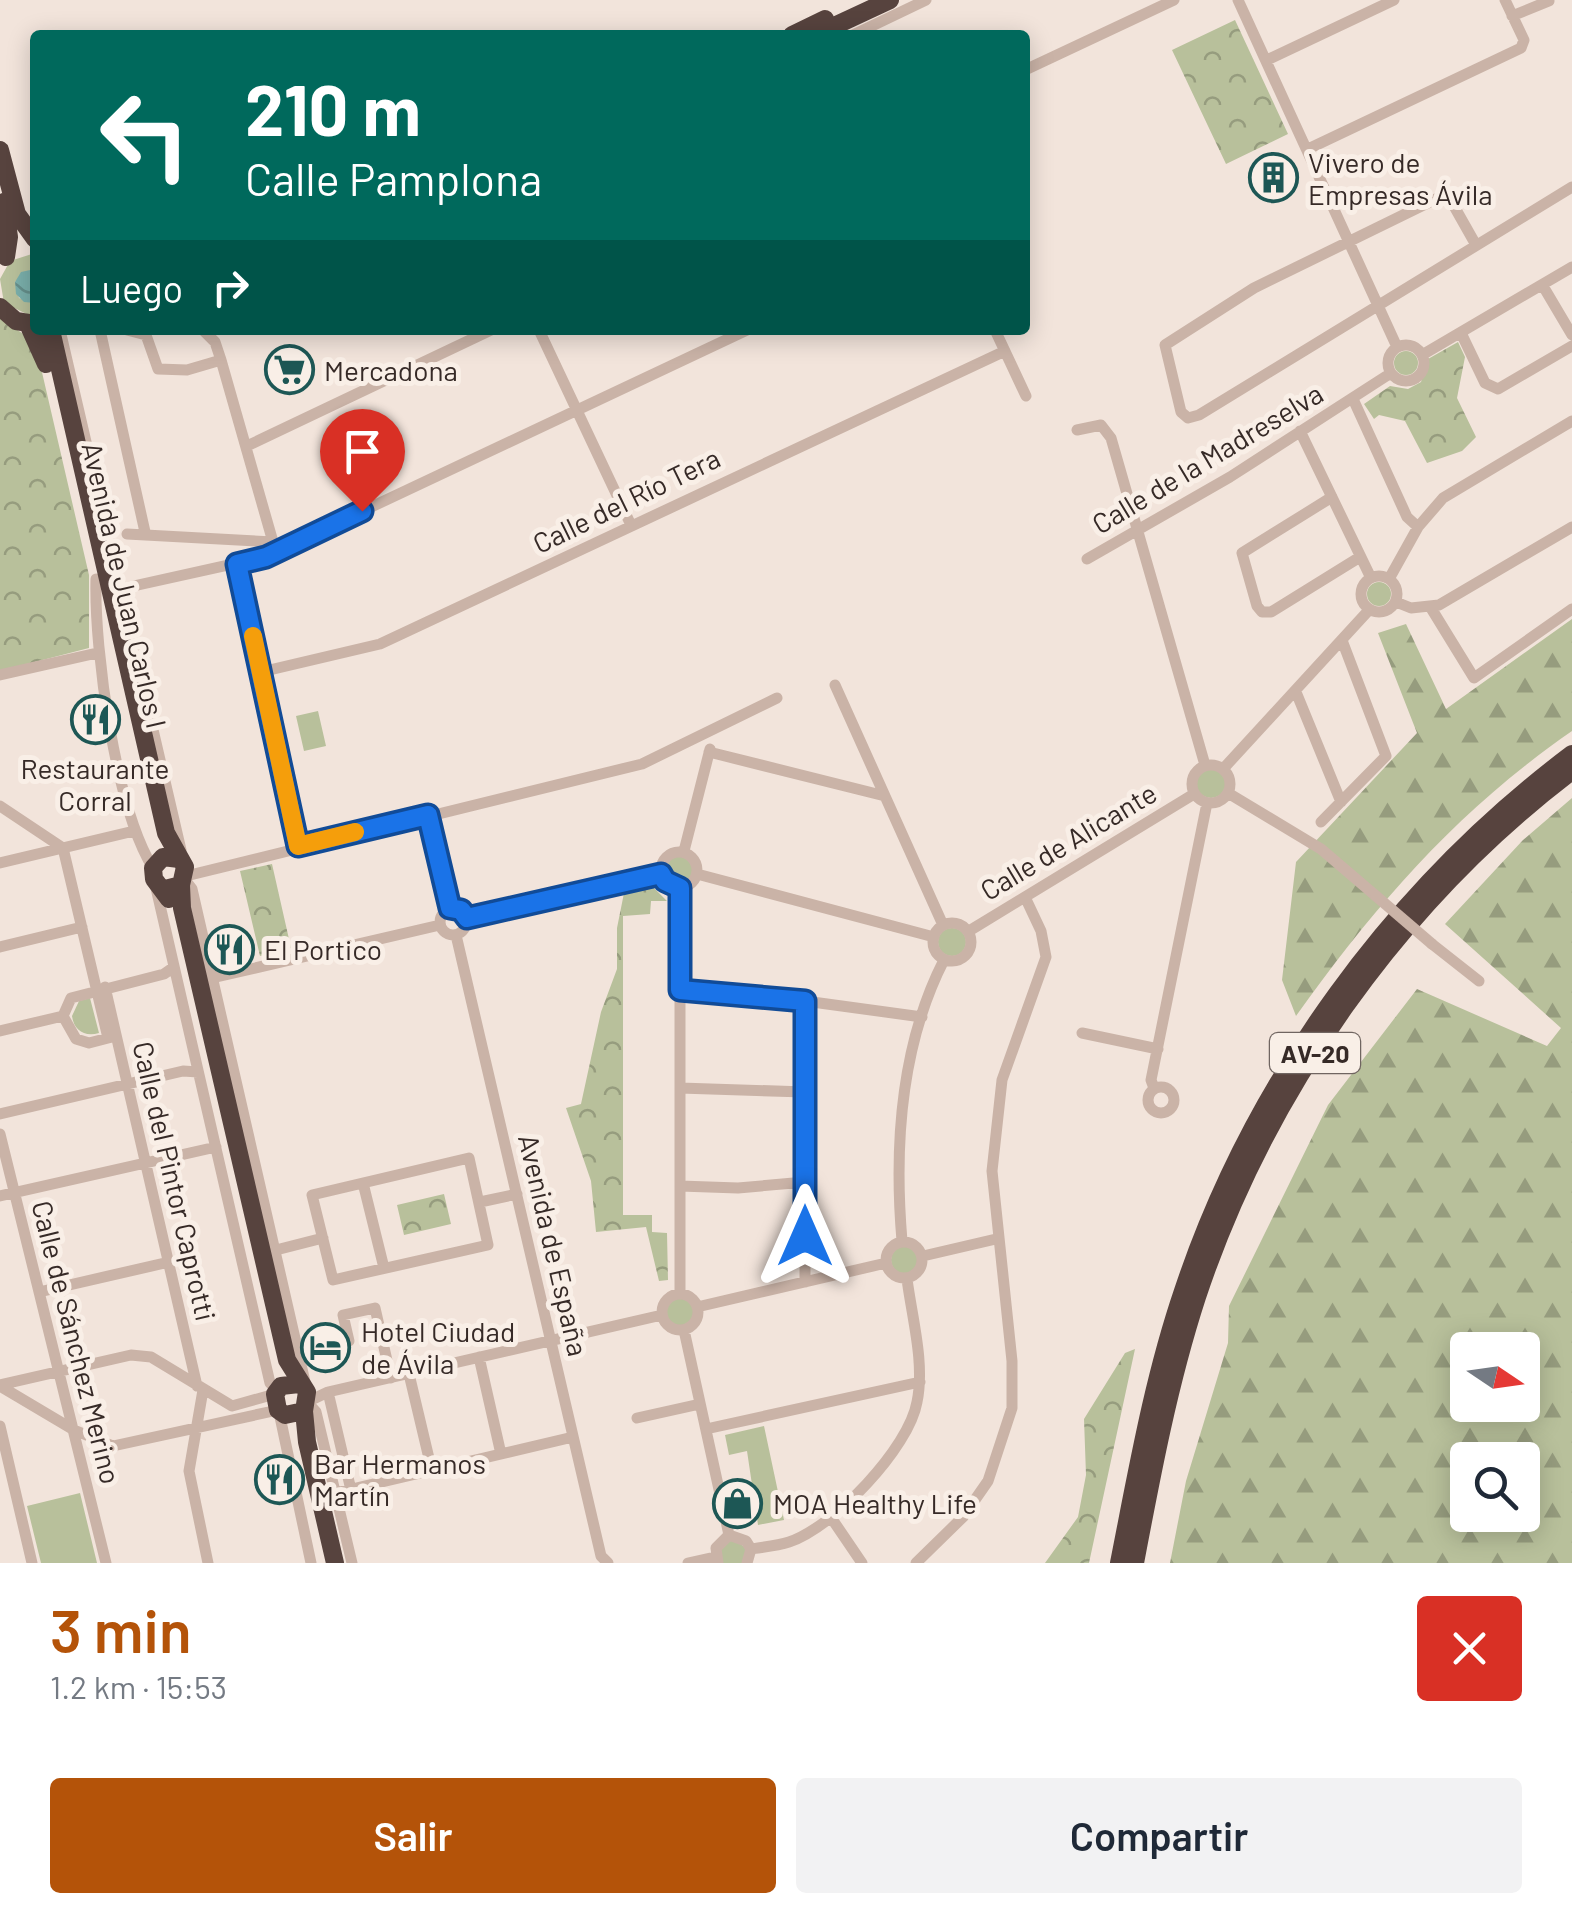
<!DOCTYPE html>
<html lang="es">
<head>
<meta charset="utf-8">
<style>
  :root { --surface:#fff; --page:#f2f2f3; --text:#1f2937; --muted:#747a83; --accent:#b45309 }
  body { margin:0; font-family:Barlow,sans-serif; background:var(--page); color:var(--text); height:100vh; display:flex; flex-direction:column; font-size:38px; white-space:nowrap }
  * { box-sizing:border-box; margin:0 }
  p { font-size:32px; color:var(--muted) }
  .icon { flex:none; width:55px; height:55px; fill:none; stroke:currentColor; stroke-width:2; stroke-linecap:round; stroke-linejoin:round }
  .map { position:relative; height:1563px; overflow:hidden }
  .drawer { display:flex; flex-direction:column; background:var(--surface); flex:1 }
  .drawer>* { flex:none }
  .guide { position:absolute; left:30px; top:30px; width:1000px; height:305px; border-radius:10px; box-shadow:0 5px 25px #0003; background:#00695c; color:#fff; overflow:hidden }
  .needle { width:65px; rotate:103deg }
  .buttons { position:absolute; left:1450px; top:1332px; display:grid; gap:20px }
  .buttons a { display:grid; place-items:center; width:90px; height:90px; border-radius:10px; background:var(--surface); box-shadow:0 5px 25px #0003; font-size:50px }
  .pin { position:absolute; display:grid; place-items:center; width:85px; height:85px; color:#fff; margin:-102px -42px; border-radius:50% 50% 50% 0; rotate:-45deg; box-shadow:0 0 10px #0007 }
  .pin .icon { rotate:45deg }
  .me { position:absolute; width:110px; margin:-55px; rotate:0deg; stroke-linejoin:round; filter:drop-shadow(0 0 8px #0008) }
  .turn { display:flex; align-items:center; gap:35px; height:210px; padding:0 50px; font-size:45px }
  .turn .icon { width:130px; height:130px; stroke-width:2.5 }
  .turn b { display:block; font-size:70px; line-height:85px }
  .then { display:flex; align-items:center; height:95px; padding:0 50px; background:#0003; gap:20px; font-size:38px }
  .round { display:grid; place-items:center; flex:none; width:105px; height:105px; border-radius:10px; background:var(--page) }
  .summary { display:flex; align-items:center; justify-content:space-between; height:170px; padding:0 50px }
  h1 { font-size:60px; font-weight:600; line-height:75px; color:var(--accent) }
  .primary-button { display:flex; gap:20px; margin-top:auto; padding:20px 50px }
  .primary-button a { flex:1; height:115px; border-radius:10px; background:var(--accent); color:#fff; font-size:40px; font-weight:600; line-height:115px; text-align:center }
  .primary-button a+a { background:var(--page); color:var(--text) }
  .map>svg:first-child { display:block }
  .forest { fill:url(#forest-firs); fill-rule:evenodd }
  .park { fill:url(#park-crowns) }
  .garden { fill:#b8c09b }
  .water { fill:url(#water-waves) }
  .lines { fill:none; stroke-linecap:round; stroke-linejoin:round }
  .minor { stroke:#cab3a7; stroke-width:11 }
  .highway { stroke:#57433e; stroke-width:18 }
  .minor-bridge { stroke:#cab3a7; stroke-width:11 }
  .route-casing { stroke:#114b97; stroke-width:25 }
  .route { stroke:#1a73e8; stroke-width:18 }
  .slow { stroke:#f59e0b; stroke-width:18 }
  .labels { text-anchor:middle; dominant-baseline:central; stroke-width:10; stroke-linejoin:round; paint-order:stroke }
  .shield { fill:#f9efe7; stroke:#706561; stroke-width:2.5 }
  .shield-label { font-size:25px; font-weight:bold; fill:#362a27 }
  .poi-label { font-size:28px; fill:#362a27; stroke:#f9efe7; text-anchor:start }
  .street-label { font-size:28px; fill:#362a27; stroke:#f9efe7 }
</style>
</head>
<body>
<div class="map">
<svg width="1572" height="1563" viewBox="0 0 1572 1563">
  <defs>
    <pattern id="forest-firs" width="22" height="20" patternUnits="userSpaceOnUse" patternTransform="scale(2.5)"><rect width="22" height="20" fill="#b8c09b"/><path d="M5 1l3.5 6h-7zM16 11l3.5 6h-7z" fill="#969c7e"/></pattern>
    <pattern id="park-crowns" width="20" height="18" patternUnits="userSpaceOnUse" patternTransform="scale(2.5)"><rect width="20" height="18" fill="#b8c09b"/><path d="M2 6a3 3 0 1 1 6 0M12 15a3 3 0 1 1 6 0" fill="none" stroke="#969c7e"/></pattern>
    <pattern id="water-waves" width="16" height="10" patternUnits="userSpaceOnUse" patternTransform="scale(2.5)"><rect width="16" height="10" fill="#7aafab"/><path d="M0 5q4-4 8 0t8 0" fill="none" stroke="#658f8b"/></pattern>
  </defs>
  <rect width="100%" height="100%" fill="#f2e4db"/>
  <path class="forest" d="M1572,619v112c-115,80 -195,172 -276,285l-14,-36 14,-118 121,-129 -39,-100 28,-9 40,85z
    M1572,798v765h-402l16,-82 42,-138 1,-37 99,-201 89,-116 130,57 14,-18 -116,-104 78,-84zM1468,1350h54v55h-54zM1468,1460h54v55h-54z"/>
  <path class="park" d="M1235,20l53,114 -62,30 -54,-114z
    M0,318l32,22 6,15 51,220v73l-89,23z
    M1458,342l7,15 -8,41 19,39 -14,14 -35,12 -22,-42 -26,-6 -5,4 -10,-15 26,-18 18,3 13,-7 7,-23z
    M272,864l19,84 -31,8 -20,-85z
    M652,886l15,15h-16l-1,13 -27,2v299h29v17l15,1 1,47 -9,1 -13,-54 -50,5 -5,-51 -25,-73 15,-4 20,-92 16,-43v-41l7,-35z
    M444,1194l7,30 -47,11 -7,-30z
    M1135,1349l-46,214h-44l33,-46 8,-42 -2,-56 41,-66z"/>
  <path class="garden" d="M35,253v16l-20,13 4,16 16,5v15l-31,-15 -4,-24 10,-18z
    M1394 363a12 12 0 1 1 24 0a12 12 0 1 1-24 0Z
    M1367 594a12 12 0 1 1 24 0a12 12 0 1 1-24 0Z
    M318,711l8,35 -22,5 -8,-35z
    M1196 783a15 15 0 1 1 30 0a15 15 0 1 1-30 0Z
    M665 870a14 14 0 1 1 28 0a14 14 0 1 1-28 0Z
    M938 942a14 14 0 1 1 28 0a14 14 0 1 1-28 0Z
    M90,998l9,35c-14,4 -25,-2 -27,-17l7,-15z
    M891 1260a14 14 0 1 1 28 0a14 14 0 1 1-28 0Z
    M666 1312a14 14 0 1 1 28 0a14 14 0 1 1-28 0Z
    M764,1426l20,94 -26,5 -11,-74 -18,4 -4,-20z
    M80,1493l17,70h-56l-14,-57z
    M734,1539l13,10 -4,14h-20l-3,-16z"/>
  <path class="water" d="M35,269v34l-11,-1 -8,-8 -1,-12 6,-10z"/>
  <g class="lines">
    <path class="minor" d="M1238,0l159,347
      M1512,16l37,-15
      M853,35l73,-35
      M1267,60l127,-60
      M1025,70l149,-70
      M1308,149l213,-101 3,-8 -19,-40
      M1476,245l-26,-46 -8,-3 -188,92 -89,57 16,67 7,6 11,-3 373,-228
      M1543,286l29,49
      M60,330l121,520
      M100,330l45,202
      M127,330l19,5 12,34 29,1 34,-10
      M203,330l12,12 6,18 52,182 8,7
      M539,330l91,193
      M995,330l31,66
      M1461,333l24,50 13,6 74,-43
      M1388 363a18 18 0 1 1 36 0a18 18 0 1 1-36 0Z
      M1422,355l150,-88
      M1353,399l54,118 11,10
      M1077,430l24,-5 10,13 94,327
      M1300,431l71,147
      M247,446l244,-116
      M1332,497l-90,56 15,53 5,6h9l89,-55
      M127,534l146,8
      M1087,559l143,-82 161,-104
      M237,564l61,282
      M1361 594a18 18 0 1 1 36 0a18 18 0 1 1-36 0Z
      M96,579c-2,72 20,230 57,289
      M1389,579l29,-52 25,-29 129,-77
      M120,589l145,-32 482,-227
      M1396,602l15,6 28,-3 133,-78
      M1431,608l43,70 98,-69
      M261,672l119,-28 625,-293
      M0,675l97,-22
      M835,685l108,240
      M1296,692l45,110
      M709,752l176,44
      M1192 784a19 19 0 1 1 38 0a19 19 0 1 1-38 0Z
      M1223,769l146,-159
      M1228,793l93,56 55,47
      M0,806l63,42 45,190
      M428,815l22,93
      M1321,822l65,-66 -43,-113
      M684,851l26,-102
      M661 870a18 18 0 1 1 36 0a18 18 0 1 1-36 0Z
      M0,863l134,-32
      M697,874l237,63
      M186,876l456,-112 135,-66
      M185,880l7,9 113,493
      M156,888l114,495 8,6
      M680,888v406
      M440 922a13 13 0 1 1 26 0a13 13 0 1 1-26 0Z
      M467,919l194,-45
      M933 942a19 19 0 1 1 38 0a19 19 0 1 1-38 0Z
      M969,931l225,-137
      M456,935l145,621 7,7
      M1432,944l47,37
      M0,947l82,-20
      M212,978l228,-53
      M105,987l92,399
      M680,990l59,2 183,25
      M0,1031l63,-15
      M1082,1033l76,16
      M112,1037l-23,6 -13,-4 -13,-23 8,-18 93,-24 10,-7
      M1148 1100a13 13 0 1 1 26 0a13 13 0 1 1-26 0Z
      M680,1088l125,4
      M1154,1088l-3,-8 56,-277
      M0,1114l183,-43 15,1
      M0,1134l106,429
      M469,1158l19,87 -155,35 -21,-85z
      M363,1183l21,85
      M680,1186l58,2 67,-6
      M0,1196l216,-49
      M480,1202l37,-8
      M902,1241c-8,-94 -2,-195 42,-281
      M886 1260a18 18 0 1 1 36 0a18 18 0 1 1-36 0Z
      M276,1250l47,-12
      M923,1256l73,-17
      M805,1282v-281
      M39,1292l130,-30
      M662 1312a18 18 0 1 1 36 0a18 18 0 1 1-36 0Z
      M697,1307l189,-44
      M684,1330l45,205
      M349,1341l-6,-26 32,-7 16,70
      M479,1357l22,97
      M409,1374l23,97
      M0,1385l131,-30 20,2 81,49 43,-12
      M0,1386l74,44 39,16 165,-36
      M203,1390l-14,81 19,92
      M328,1392l23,98
      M309,1401l19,-9 334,-77
      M308,1403l8,9 36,151
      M279,1412l32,151
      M637,1418l63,-14
      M0,1426l32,137
      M706,1429l214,-47
      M335,1493l238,-56
      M830,1516l32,47
      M751,1549c12,-2 26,-3 38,-7 45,-15 120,-94 128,-140 8,-39 -5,-84 -10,-123
      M688,1563l27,-6
      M718,1563l-2,-15 13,-13 17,6 5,8 -4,14
      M916,1563l47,-46 25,-36 24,-73v-47l-20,-190 10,-91 44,-123 -5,-26 -16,-34"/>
    <path class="highway" d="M792,35l33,-16
      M815,35l75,-35
      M0,150l17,64 18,25
      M4,202l5,35 -3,20
      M0,307l16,14 19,3
      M28,324l18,40
      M51,330l115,503 19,34 -4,18 -16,4
      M181,885l1,23 105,452 20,32 -3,19 -19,4 -7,-5 -3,-16 6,-8 18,-2
      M169,899l-15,-20 -1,-11 10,-11 16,2
      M304,1411l3,31 28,121
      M1119,1563c18,-91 34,-184 64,-272 70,-211 212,-404 389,-537
      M1135,1563c17,-90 34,-180 62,-266 68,-205 203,-396 375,-526"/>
    <path class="minor-bridge" d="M1376,896l56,48"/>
  </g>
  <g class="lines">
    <defs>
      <path id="route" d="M362,511l-96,46 -29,7 61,282 130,-31 22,93 11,2 6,8 194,-44 4,7 15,7v102l125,11v235"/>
    </defs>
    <use href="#route" class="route-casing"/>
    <use href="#route" class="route"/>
    <path class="slow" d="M253,636l45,210 57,-14"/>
  </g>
  <defs>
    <symbol id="building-ring" viewBox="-11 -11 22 22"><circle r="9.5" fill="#f9efe7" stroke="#1d5755" stroke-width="1.5"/><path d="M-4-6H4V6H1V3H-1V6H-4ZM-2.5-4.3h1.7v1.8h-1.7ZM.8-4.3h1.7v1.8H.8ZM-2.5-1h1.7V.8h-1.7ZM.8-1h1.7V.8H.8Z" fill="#1d5755"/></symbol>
    <symbol id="supermarket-ring" viewBox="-11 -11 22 22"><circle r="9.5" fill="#f9efe7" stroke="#1d5755" stroke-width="1.5"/><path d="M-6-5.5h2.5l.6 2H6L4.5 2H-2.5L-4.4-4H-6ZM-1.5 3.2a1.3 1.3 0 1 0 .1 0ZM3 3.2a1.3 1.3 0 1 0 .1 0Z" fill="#1d5755"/></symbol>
    <symbol id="restaurant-ring" viewBox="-11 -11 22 22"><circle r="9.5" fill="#f9efe7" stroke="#1d5755" stroke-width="1.5"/><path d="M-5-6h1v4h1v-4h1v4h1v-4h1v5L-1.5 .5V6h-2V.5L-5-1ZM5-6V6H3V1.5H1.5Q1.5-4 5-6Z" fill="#1d5755"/></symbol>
    <symbol id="hotel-ring" viewBox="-11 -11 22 22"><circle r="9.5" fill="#f9efe7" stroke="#1d5755" stroke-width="1.5"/><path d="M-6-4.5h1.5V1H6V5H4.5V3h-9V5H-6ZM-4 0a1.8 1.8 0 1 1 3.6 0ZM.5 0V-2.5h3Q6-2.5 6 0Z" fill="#1d5755"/></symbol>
    <symbol id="shop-ring" viewBox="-11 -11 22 22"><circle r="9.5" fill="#f9efe7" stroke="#1d5755" stroke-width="1.5"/><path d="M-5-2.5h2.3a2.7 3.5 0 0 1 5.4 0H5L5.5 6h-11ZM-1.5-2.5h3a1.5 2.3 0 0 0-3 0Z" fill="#1d5755"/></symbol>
  </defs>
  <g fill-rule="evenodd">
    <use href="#building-ring" x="1246" y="150" width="55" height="55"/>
    <use href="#supermarket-ring" x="262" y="342" width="55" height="55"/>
    <use href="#restaurant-ring" x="68" y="692" width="55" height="55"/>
    <use href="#restaurant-ring" x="202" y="922" width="55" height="55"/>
    <use href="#hotel-ring" x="298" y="1320" width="55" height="55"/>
    <use href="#restaurant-ring" x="252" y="1452" width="55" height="55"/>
    <use href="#shop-ring" x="710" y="1476" width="55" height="55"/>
  </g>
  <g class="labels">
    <rect class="shield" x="1270" y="1033" width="90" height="40" rx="8"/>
    <g class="shield-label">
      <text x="1315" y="1053">AV-20</text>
    </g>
    <g class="poi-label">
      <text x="1308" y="162">Vivero de<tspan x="1308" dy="32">Empresas Ávila</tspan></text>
      <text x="324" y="370">Mercadona</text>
      <text x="95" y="768" text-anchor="middle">Restaurante<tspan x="95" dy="32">Corral</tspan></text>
      <text x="264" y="949">El Portico</text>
      <text x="361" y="1331">Hotel Ciudad<tspan x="361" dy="32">de Ávila</tspan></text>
      <text x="314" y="1463">Bar Hermanos<tspan x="314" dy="32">Martín</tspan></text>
      <text x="773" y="1503">MOA Healthy Life</text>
    </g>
    <g class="street-label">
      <text transform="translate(1207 458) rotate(-31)">Calle de la Madreselva</text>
      <text transform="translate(626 500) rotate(-26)">Calle del Río Tera</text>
      <text transform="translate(125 585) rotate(77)">Avenida de Juan Carlos I</text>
      <text transform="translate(1068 841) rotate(-31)">Calle de Alicante</text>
      <text transform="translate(175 1181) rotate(77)">Calle del Pintor Caprotti</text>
      <text transform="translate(554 1245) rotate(77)">Avenida de España</text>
      <text transform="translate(77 1342) rotate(76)">Calle de Sánchez Merino</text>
    </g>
  </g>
</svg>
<div class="buttons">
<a><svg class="needle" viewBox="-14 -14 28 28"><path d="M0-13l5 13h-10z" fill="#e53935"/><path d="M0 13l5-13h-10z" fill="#747a83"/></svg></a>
<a><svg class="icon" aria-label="search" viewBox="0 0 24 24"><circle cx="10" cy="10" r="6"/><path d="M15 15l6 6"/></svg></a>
</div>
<div class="pin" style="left:362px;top:511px;background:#d93025"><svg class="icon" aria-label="arrive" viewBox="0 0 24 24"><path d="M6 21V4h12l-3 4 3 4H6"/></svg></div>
<svg class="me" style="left:805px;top:1236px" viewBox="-20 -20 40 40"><path d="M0-17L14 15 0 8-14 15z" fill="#1a73e8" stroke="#fff" stroke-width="4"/></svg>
<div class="guide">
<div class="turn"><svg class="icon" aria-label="left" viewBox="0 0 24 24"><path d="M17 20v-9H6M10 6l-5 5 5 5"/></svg><div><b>210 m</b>Calle Pamplona</div></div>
<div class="then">Luego<svg class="icon" aria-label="right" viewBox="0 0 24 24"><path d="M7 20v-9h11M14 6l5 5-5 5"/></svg></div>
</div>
</div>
<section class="drawer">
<div class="summary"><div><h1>3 min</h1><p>1.2 km · 15:53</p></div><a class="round" style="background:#d93025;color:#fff"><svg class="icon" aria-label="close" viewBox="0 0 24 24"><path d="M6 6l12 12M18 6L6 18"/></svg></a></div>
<div class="primary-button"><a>Salir</a><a>Compartir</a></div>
</section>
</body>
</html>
